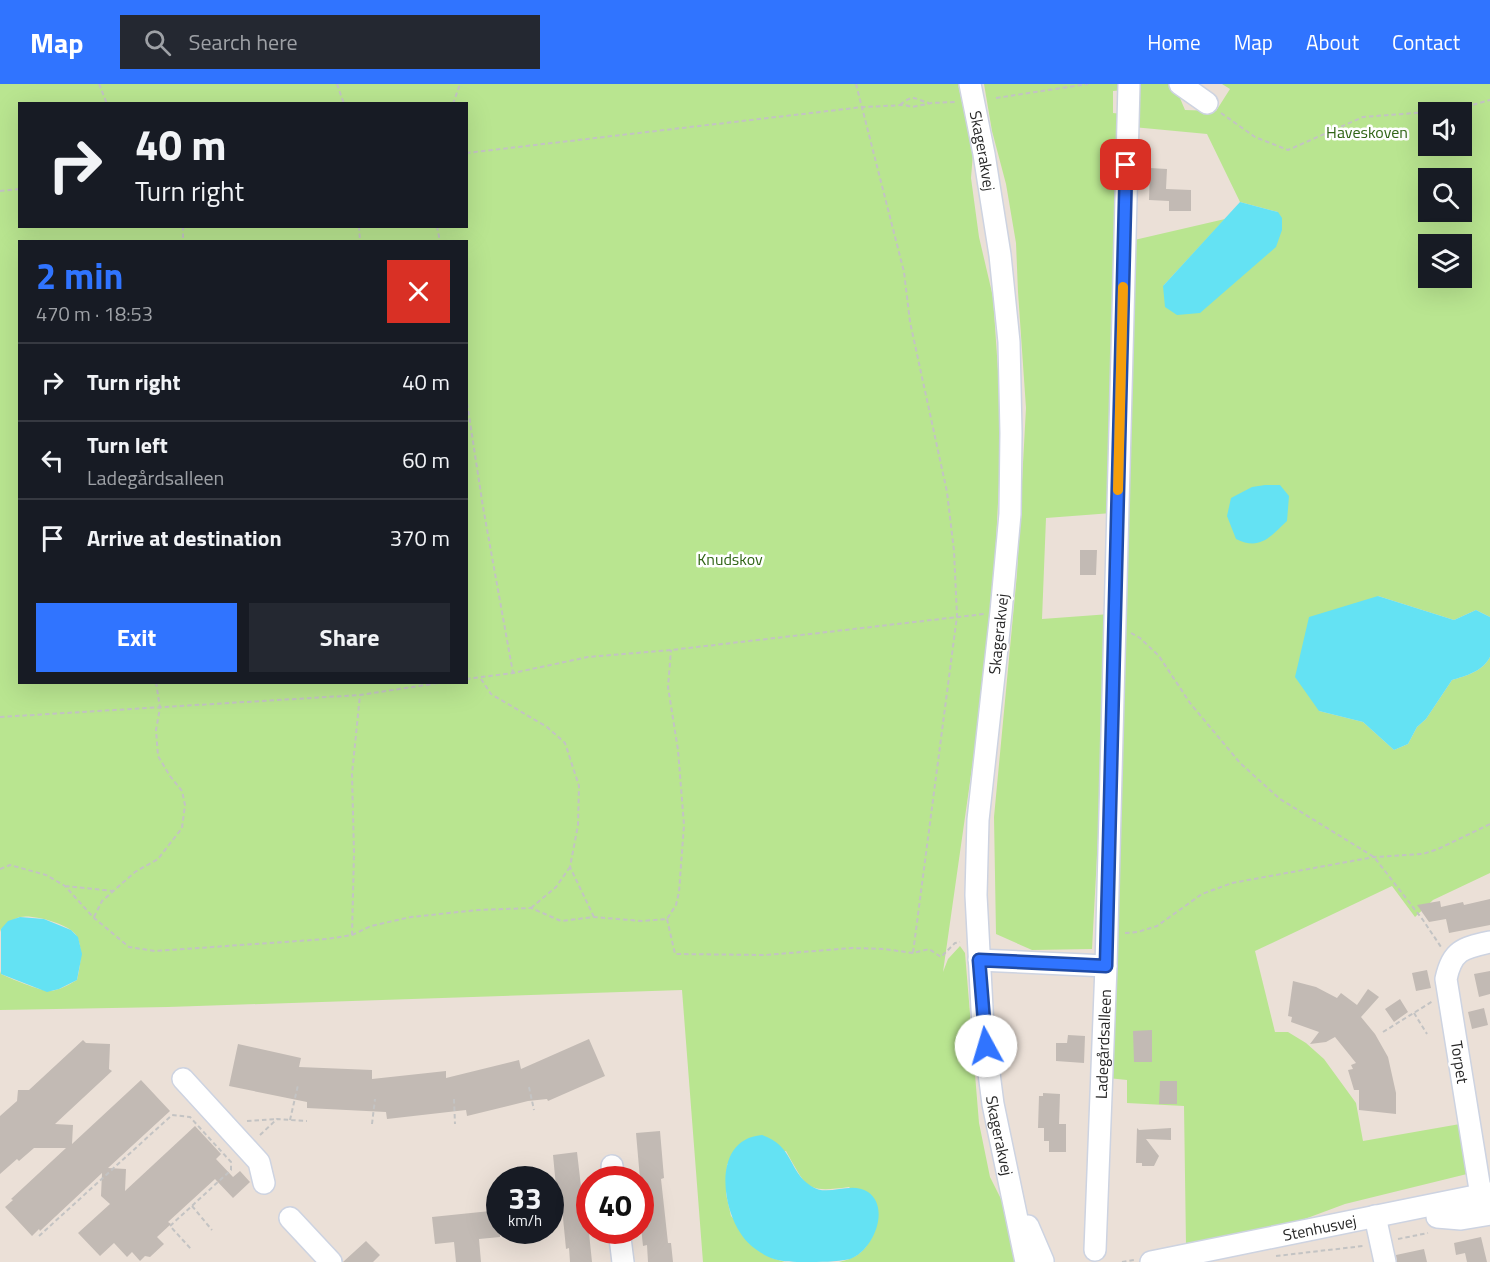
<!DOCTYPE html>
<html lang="en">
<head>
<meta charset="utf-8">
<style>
  :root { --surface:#171b24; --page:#242831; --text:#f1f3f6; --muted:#9ea1a6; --line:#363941; --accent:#3074ff }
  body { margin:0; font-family:"Titillium Web",sans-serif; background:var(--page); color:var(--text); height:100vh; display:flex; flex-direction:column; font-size:22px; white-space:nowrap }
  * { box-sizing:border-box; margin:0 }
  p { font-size:20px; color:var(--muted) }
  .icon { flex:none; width:33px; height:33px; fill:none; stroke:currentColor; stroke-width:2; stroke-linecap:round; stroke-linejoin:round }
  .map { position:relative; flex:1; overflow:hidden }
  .panel { position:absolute; left:18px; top:156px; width:450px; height:444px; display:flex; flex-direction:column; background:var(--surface); border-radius:0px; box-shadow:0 6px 24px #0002 }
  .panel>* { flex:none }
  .guide { position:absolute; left:18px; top:18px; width:450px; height:126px; border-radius:0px; box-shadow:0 6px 24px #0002; background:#171b24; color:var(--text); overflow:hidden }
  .fabs { position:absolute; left:1418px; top:18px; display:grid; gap:12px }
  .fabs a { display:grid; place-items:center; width:54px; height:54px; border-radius:0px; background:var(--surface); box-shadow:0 6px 24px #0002; font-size:30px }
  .speed { position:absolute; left:486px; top:1082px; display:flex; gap:12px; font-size:30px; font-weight:700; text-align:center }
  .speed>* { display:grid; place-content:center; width:78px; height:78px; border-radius:50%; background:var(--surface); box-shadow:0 6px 24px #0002; line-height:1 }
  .speed small { font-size:15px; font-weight:400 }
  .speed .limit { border:9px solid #d22; background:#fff; color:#111 }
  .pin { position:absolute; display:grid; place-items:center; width:51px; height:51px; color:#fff; margin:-26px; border-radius:12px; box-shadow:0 3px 9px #0006 }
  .me { position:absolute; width:66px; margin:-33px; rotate:354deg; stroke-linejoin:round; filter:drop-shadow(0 0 4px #0008) }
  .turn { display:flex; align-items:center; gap:21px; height:126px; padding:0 18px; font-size:27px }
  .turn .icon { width:78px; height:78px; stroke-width:2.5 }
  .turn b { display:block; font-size:42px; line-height:51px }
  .round { display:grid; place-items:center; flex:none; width:63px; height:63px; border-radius:0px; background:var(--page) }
  .summary { display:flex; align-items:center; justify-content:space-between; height:102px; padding:0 18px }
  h1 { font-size:36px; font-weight:700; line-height:45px; color:var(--accent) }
  .cta { display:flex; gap:12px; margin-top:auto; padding:12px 18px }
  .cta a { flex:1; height:69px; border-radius:0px; background:var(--accent); color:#fff; font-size:24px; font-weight:700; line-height:69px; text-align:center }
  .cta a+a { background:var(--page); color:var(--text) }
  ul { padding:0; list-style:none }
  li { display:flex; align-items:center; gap:18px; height:78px; padding:0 18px; border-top:2px solid var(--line) }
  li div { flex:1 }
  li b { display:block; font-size:22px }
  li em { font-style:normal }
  header { display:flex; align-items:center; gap:36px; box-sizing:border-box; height:84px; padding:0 30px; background:var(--accent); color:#fff }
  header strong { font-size:28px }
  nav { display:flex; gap:33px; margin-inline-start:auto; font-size:21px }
  .search { width:420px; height:54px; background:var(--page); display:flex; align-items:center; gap:15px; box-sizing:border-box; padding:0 21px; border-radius:0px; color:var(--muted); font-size:22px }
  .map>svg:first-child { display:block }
  .green { fill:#b9e590; fill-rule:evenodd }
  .water { fill:#64e2f3 }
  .building { fill:#c2bab4 }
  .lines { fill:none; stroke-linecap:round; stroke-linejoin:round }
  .minor-casing { stroke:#cdd3e1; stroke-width:24 }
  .path { stroke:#c3c3c3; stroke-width:2; stroke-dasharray:4.5 3; stroke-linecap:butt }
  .minor { stroke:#fff; stroke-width:21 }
  .route-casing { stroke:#1f4ba6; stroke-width:15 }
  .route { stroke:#3074ff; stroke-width:10 }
  .slow { stroke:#f59e0b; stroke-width:10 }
  .labels { text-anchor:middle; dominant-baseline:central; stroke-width:5; stroke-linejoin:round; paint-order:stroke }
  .park-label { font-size:16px; fill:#316516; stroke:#fff }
  .street-label { font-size:16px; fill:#272727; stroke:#fff }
</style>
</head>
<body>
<header>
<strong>Map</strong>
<div class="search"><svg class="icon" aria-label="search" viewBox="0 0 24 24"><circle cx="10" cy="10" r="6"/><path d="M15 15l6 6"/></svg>Search here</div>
<nav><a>Home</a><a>Map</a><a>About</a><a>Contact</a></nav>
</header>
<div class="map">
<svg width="1490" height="1178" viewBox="0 0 1490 1178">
  <rect width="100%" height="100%" fill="#ebe0d7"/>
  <path class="green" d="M0,0h958l15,69 -2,25 8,59 14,60 7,103 -1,84 -8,150 -48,338 5,-13 12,-13 5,7 14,170 11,54 20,40 7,45h-178c27,-6 31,-19 39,-43l-29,-32c-44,6 -42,1 -63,-36l-59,13 -1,30 5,22 41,42 13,4h-82l-21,-272 -514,17 -168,3v-39l1,3c8,4 42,18 49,17 10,-1 18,-6 27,-11 3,-14 7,-32 -1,-45 -7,-11 -43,-21 -56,-18 -6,1 -14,9 -19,12l-1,3zM20,20h446v122h-446zM20,158h446v440h-446z
    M984,0h139v6l-10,1v22l10,1 -11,399 -66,5 -4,101 68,-5 -18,335 -60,1 -36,-16 -2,-117 23,-243 9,-166 -8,-116 -2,-49 -10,-59 -14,-53z
    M1135,0h39l11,26 31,1 14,-22 -8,-5h268v533l-14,-7 -22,10 -76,-24 -59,115 44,11 31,28 14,-6 9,-17 9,-8 26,-39c14,-4 31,-9 38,-23v216l-57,27 -18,17 -23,-31 -137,65 20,81h13l18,11 18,16 32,44 7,38 97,-17 7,50 -122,30 -43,16 -116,25 -2,-139 -57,-3v-23l-19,-2 22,-837 95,-22 -62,67 115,-74 -38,-10 -33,-68 -74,-7zM1428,28h33v34h-33zM1428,94h33v34h-33zM1428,160h33v34h-33z"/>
  <path class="water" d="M1240,118l38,10 4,6v12l-6,17 -76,66 -23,2 -12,-8 -2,-21z
    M1265,401h15l9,11 -2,25c-17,16 -27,30 -51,18l-9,-23 4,-18 21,-11z
    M1378,512l76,24 22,-10 14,7v40c-7,14 -24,19 -38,23l-26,39 -9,8 -9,17 -14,6 -31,-28 -44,-11 -24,-34 14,-60z
    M20,833l24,2 27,11 7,7 4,17 -5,26 -18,9 -12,3 -46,-18v-45l7,-8z
    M762,1051c32,11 26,36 49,51 17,12 39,-6 57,6 23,16 5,59 -18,67 -14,3 -30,3 -45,3 -11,0 -21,0 -31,-3 -12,-4 -26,-14 -33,-25 -20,-29 -28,-95 21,-99z"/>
  <path class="building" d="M1150,84l17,1 -1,20 25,1v21h-22v-10l-20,-1z
    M1080,466h17l-1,25h-16z
    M1490,815v26l-41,8 -3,-14 -17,3 -12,-17 23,-4 1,6 22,-5 1,3z
    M1427,886l4,18 -15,3 -4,-18z
    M1490,887v23l-11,3 -5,-23z
    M1293,897l23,6 21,11 4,-5 16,12 11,-16 11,8 -18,20 14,17 13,23 8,36v21l-37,-4v-20h-5l-6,-20 5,-1 -2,-4 5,-2 -21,-26 -9,5 -16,2 9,-12 -28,-10 1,-5 -4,-1z
    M1400,915l8,13 -14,10 -9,-13z
    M1484,924l4,17 -16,4 -4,-17z
    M1152,946v32h-18l-1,-31z
    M1068,951l17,1 -1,27 -28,-2v-18h11z
    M589,955l16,37 -57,25 -1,-2 -19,2 -61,15 -1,-6 -79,9 -1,-7 -79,-4v-6l-78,-16 9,-42 63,14 -2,9 73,3v9l74,-8v7l73,-18 2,9z
    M83,956l3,3 24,1 -1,25 3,2 -57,53 18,1 -1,19 69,-64 29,31 -62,57 18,1 -1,22 70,-65 26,28 -5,5 17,18 7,-6 10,11 -17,16 -18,-19 -47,43 3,2 -14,13 7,7 -14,13 -5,-1 -5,5 -8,-9 -5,5 -13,-14 -14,13 -22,-23 32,-29 -9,-8 1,-23 -62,58 -1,-2 -7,7 -27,-29 8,-7 -2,-1 55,-51h-32l-15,13 -2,-2 -17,15v-58l17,-15 1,-11h11z
    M1160,997h17v23h-18z
    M1043,1009l17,1 -1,30h7v28h-17v-11h-5v-13h-6l1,-32h4z
    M1137,1044l2,2 32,-2v12l-25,-1 13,17 -5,10h-12v-3h-6z
    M660,1047l4,47 -3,1 7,64h3l2,19h-25l-1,-17 -4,1 -3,-28v-39l-4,-46z
    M577,1068l6,52h3l6,58h-22l-1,-14 -3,1 -5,-52h-4l-4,-42z
    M500,1126v27l-21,2 2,23h-25l-2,-20 -19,2 -3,-27z
    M1481,1153l6,25h-20l-2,-9 -9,2 -2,-12z
    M366,1157l14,14 -7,7h-30z
    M1424,1165l3,13h-30l-1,-7z"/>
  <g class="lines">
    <defs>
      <g id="minor">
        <path id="s1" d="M970,0l14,70 16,101 9,87 2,91 -1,81 -9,98 -23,208 -2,75 7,132 10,77 33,158"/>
        <path d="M1180,0l27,19"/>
        <path d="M979,876l127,6"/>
        <path d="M183,995l76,83 5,21"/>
        <path d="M612,1082l2,13"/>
        <path d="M1483,1124l-37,-229c6,-29 17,-31 44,-37"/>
        <path d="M1375,1132l10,46"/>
        <path d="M1437,1133l24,2 29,-5"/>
        <path d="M290,1134l41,44"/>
        <path d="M1028,1142l15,35"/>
        <path d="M619,1146l4,32"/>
        <path id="s2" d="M1095,1166l11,-284 23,-882"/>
        <path id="s3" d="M1151,1178l339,-69"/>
      </g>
    </defs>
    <use href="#minor" class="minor-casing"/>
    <path class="path" d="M99,0l8,20
      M337,0l7,20
      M856,0l48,188 6,50 37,170 7,59 3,65 -44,337
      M996,14l92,-14
      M453,20l7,-20
      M900,21c15,-12 13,-6 29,-2
      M1221,29l34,24 33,13 75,-33 91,-7 36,-10
      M466,69l397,-46 42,-2 7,2 20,-4 24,-1
      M0,107l20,-2
      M183,142v16
      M359,142l1,16
      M437,142l3,16
      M466,312l17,111 30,166
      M1131,549l9,5 19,18 31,47 50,60 40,36 94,58 49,63 18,27
      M466,595l47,-6 75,-16 83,-7 313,-36
      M481,595l10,15 56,33 18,16 14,43 -1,39 -8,42 24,50
      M0,633l360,-22 85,-13
      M0,785l10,-4 36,10 19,11 28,31 36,30 26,4 172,-12 25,-4 2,-82 -2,-79 8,-79
      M65,802l48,5
      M531,824l25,-21 14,-20
      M94,833l8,-16 33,-29 23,-13 24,-31 3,-23 -3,-14 -12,-15 -12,-20 -2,-26 4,-22 -4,-26
      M667,835l8,35 90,1 87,-7 32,1 29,4 16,-4 12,8 14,-14 5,-1
      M1125,849l13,-1 19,-6 45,-32 30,-11 142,-26 49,-3 15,-5 52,-25
      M352,851l19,-9 40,-9 67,-7 53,-2 30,13 33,-4 48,4 25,-2 9,-14 3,-13 5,-67 -6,-75 -10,-63 3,-37
      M1414,929l13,21
      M1383,948l50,-31
      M529,1003l5,23
      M454,1015l1,25
      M290,1036l8,-35
      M247,1037l30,-2
      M372,1040l3,-25
      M260,1051l17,-16 30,2
      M192,1122l20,24
      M39,1152l133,-121 18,2 41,45v8l-61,56 21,23
      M1398,1155l30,-6
      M1276,1172l87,-10
      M1122,1178l12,-2"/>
    <use href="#minor" class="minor"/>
  </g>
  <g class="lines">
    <defs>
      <path id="route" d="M986,962l-7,-86 127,6 20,-801"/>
    </defs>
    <use href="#route" class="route-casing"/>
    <use href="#route" class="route"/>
    <path class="slow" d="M1118,406l5,-203"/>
  </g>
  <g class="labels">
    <g class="park-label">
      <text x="1367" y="48">Haveskoven</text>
      <text x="730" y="475">Knudskov</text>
    </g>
    <g class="street-label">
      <text stroke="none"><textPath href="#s1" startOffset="68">Skagerakvej</textPath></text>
      <text transform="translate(998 550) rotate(-84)">Skagerakvej</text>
      <text stroke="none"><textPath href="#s2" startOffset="206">Ladegårdsalleen</textPath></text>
      <text transform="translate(1460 978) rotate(81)">Torpet</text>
      <text stroke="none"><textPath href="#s1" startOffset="1058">Skagerakvej</textPath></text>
      <text stroke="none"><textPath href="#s3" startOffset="172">Stenhusvej</textPath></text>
    </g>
  </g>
</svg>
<div class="fabs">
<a><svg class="icon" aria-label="sound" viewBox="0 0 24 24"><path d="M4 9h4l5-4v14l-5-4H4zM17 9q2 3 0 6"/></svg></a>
<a><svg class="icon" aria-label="search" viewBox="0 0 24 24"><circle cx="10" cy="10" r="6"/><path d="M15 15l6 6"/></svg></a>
<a><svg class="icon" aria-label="layers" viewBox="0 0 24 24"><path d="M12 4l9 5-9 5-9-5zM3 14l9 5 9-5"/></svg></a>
</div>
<div class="speed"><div>33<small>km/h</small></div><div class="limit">40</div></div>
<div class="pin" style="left:1126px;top:81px;background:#d93025"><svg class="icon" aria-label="arrive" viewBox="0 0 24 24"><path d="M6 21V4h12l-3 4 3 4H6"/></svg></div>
<svg class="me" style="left:986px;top:962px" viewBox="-20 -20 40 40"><circle r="19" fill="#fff"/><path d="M0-13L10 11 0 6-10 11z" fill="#3074ff"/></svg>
<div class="guide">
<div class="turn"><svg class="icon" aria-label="right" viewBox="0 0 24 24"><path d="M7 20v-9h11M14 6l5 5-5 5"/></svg><div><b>40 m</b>Turn right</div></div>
</div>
<section class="panel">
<div class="summary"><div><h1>2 min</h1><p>470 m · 18:53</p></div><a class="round" style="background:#d93025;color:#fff"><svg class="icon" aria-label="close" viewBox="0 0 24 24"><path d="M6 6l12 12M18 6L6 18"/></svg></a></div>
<ul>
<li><svg class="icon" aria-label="right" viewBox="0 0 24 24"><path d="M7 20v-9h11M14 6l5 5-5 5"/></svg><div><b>Turn right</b></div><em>40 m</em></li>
<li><svg class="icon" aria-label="left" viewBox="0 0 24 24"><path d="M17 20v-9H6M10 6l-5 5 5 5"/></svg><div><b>Turn left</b><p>Ladegårdsalleen</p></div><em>60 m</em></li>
<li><svg class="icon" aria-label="arrive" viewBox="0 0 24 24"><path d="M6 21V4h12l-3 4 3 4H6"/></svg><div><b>Arrive at destination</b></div><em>370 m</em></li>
</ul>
<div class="cta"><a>Exit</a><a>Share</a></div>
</section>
</div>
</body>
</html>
